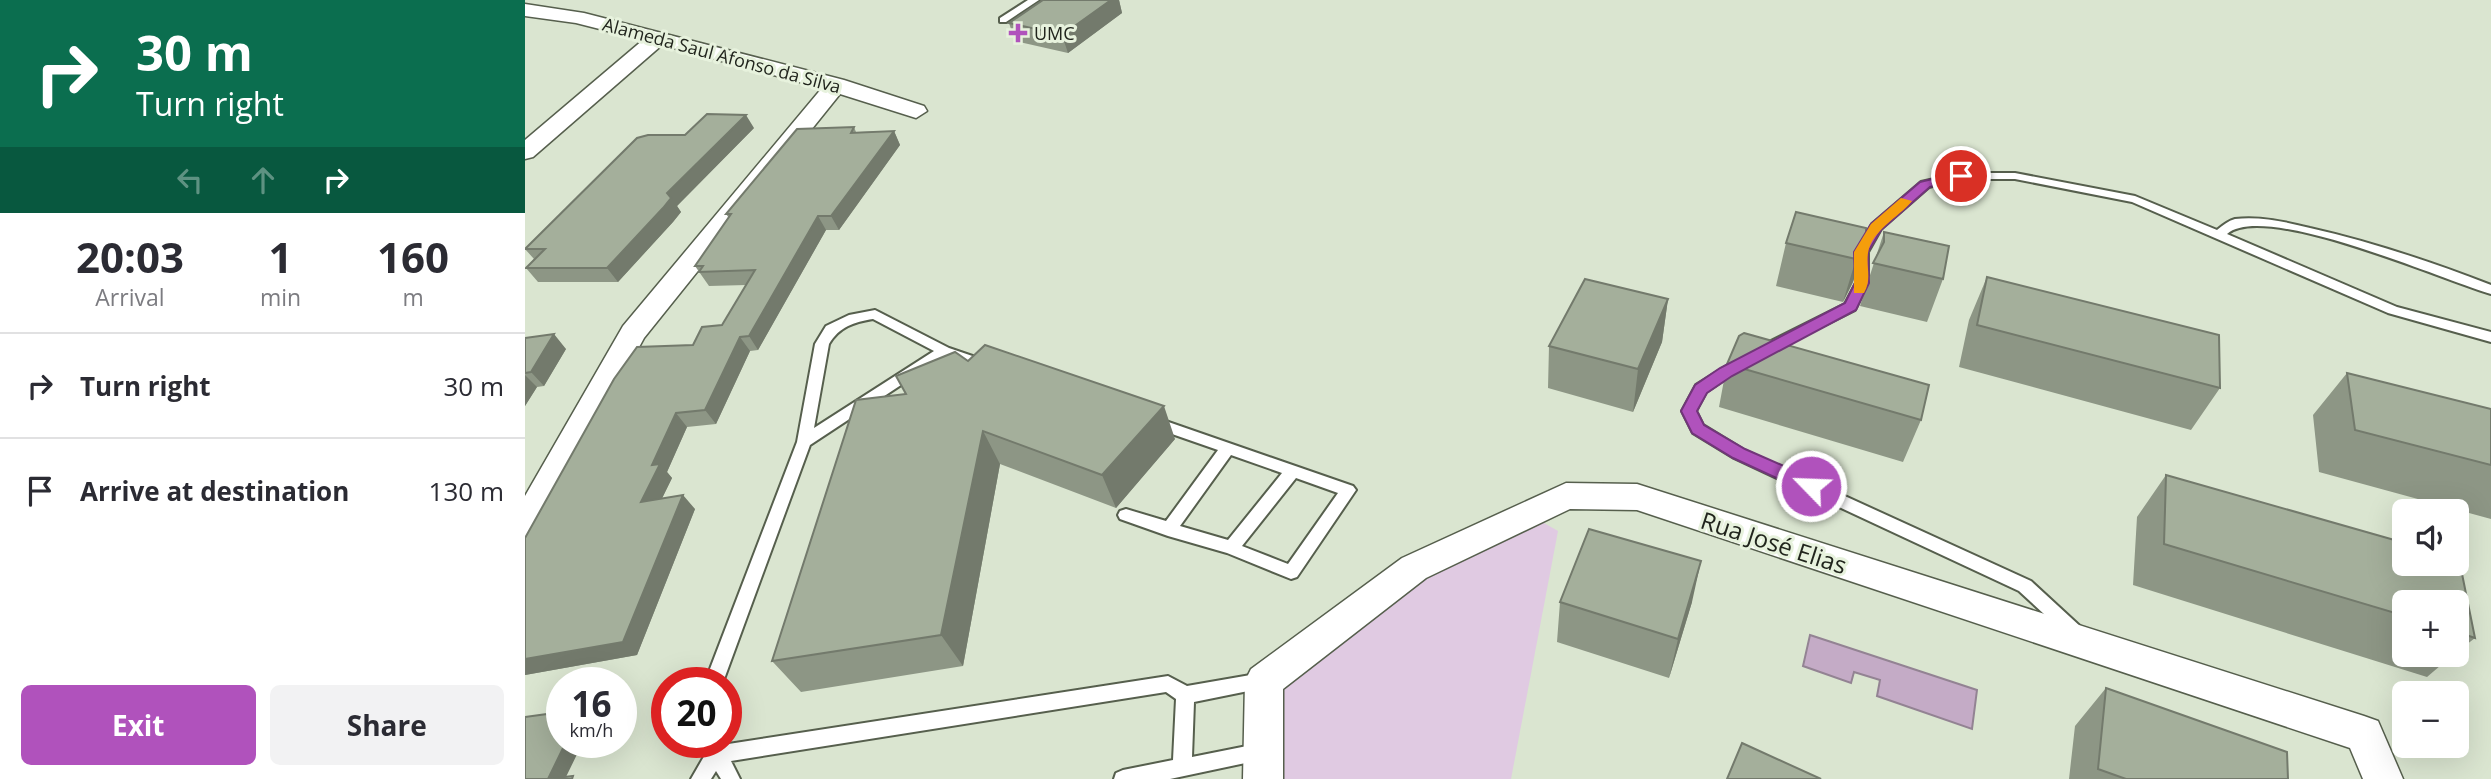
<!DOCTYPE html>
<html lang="en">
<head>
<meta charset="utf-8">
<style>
  :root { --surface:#fff; --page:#f2f2f3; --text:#2b2b33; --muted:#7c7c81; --line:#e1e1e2; --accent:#b052bc }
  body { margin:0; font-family:"Open Sans",sans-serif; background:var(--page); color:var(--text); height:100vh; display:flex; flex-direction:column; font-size:26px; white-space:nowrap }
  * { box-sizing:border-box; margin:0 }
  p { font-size:23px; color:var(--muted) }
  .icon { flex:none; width:38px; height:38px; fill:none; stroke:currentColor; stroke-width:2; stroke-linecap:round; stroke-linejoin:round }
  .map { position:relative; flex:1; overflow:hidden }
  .panel { display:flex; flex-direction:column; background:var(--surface); width:525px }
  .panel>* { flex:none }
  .banner { background:#0b6e4f; color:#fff; overflow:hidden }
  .tools { position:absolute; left:1867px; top:499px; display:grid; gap:14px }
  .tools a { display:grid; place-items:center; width:77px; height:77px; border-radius:10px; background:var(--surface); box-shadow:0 7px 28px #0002; font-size:35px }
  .speed { position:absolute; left:21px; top:667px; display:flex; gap:14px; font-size:35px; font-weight:700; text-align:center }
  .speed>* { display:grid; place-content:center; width:91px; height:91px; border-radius:50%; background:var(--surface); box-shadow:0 7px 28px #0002; line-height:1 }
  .speed small { font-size:18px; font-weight:400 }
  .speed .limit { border:10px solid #d22; background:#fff; color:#111 }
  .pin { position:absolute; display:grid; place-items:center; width:60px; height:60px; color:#fff; margin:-30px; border:4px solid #fff; border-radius:50%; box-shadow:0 2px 7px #0007 }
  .me { position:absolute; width:77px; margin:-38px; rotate:294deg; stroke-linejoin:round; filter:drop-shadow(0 0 5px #0008) }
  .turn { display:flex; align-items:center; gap:24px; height:147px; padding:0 21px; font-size:32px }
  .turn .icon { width:91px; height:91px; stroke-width:2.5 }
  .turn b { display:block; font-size:49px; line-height:60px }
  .lanes { display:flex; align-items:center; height:66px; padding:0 21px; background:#0003; justify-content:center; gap:35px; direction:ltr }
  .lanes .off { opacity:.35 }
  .eta { display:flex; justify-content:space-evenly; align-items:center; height:119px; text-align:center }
  .eta b { font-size:42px; font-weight:700; line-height:49px }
  .cta { display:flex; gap:14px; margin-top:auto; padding:14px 21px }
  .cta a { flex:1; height:80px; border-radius:10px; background:var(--accent); color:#fff; font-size:28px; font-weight:700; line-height:80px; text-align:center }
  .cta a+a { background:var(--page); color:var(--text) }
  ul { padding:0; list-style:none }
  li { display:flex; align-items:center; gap:21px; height:105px; padding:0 21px; border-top:2px solid var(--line) }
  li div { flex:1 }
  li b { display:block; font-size:26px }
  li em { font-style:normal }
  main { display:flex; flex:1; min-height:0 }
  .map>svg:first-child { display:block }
  .green { fill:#e0cae2 }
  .water { fill:#c4abc6; stroke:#938393; stroke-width:2 }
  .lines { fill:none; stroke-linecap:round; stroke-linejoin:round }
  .service-casing { stroke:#565f4d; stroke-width:4 }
  .minor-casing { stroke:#565f4d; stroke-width:3 }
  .service { fill:#fff; fill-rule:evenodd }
  .minor { fill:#fff; fill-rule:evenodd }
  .wall { fill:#8d9685 }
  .shaded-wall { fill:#737a6c }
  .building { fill:#a4af9b; stroke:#737a6c; stroke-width:2 }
  .route { fill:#b052bc; stroke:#72357a; stroke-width:2 }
  .slow { fill:#f59e0b }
  .poi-dot { fill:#b052bc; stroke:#e7f2dd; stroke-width:2.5 }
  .labels { text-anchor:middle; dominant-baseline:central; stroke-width:6; stroke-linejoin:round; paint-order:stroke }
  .far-poi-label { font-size:18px; fill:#21251d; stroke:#e7f2dd; text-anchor:start }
  .far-street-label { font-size:18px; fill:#21251d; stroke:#e7f2dd }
  .near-street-label { font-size:24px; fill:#21251d; stroke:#e7f2dd }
</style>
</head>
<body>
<main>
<section class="panel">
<div class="banner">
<div class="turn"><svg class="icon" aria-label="right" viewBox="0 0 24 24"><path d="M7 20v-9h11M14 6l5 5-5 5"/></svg><div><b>30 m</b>Turn right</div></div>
<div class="lanes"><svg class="icon off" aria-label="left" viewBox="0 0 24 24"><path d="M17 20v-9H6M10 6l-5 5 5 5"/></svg><svg class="icon off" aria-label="ahead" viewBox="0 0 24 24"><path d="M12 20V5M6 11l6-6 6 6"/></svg><svg class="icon" aria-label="right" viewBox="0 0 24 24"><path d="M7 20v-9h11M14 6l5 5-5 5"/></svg></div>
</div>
<div class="eta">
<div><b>20:03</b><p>Arrival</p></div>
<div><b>1</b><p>min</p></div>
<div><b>160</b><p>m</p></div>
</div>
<ul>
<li><svg class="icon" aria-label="right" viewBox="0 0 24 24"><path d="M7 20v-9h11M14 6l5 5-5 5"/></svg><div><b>Turn right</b></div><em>30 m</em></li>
<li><svg class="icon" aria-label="arrive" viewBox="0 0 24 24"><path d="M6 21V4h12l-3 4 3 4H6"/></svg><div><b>Arrive at destination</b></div><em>130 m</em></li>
</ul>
<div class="cta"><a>Exit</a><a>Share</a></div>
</section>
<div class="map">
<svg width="1966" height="779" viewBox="0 0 1966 779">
  <rect width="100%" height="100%" fill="#dae5d0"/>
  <path class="green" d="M1005,515l28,16 -47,248h-248l1,-98 150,-113z"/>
  <path class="water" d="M1285,635l167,55 -5,39 -95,-33 3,-16 -26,-8 -3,11 -48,-17z"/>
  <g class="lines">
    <defs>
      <path id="service" d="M503,0h11l-33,22h-6v-4z
        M1436,173h54l120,23 82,34c6,-5 11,-9 18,-11 25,-3 51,3 75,9 62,14 122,34 181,57v9c-48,-14 -227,-93 -264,-60l170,73 94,25v10l-103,-29 -256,-111 -117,-23h-54l-32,8 -48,42 -13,23v31l-13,27 -88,44h-10l-2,-3 2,-3 88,-44 11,-21v-31l16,-28 49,-42z
        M350,310l74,38 41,14 2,3 -7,5 -40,-14 -135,89 -87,237h-18l92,-240 18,-98 11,-18 23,-11zM348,319l61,32 -120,77 15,-84c10,-17 25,-22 44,-25z
        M1216,357l5,2 2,3 -2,3 -40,27 -10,19 7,14 41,25 287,131 51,47 3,5 -3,5 -6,2 -6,-2 -51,-47 -285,-133 -41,-25 -11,-22 14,-26z
        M629,417l199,69 3,4 -59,87 -6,2 -64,-26 -59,-17 -48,-17 -2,-4 2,-4 6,-2 40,12 52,-71 -69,-24 -2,-4 2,-4zM706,455l51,18 -54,67 -48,-14zM771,478l42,15 -50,71 -46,-18z
        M737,673l6,2 3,6 -3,6 -74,15 -2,55 70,-14 7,3 2,6 -2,6 -99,21h-56l2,-6 7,-3 50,-10 3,-61 -10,-7 -435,69 9,18h-19l-5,-8 -5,8h-20l15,-26 -5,-11h19l2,3 446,-69 19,10z"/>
      <path id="minor" d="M0,4l59,9 260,67 80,26 3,5 -11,7 -76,-24 -196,244 -107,198 -12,3v-43l98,-170 199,-238 -160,-43 -129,112 -8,2v-19l118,-100 -67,-17 -51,-7z
        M1041,483l71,1 727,232 14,5 25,58h-40l-13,-31 -713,-238 -67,-1 -144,69 -143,111v90h-40l2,-98 6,-12 151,-111z"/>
    </defs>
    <use href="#service" class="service-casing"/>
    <use href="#minor" class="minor-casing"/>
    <use href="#service" class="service"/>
    <use href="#minor" class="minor"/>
  </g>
  <path class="wall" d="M518,0h76l3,13 -54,40 -53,-12 -6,-18z
    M329,127l2,5 38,-1 6,14 -61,85h-13l-68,120 -8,1 -34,73 -29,3 -20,45 5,6 -10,20 33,11 -58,146 -112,20v-137l168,-193 29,-20 24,-40 -37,1 -14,-20 34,-48 -3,-4z
    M229,128l-77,78 4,6 -8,10 -55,60h-80l-12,-14 8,-9 -9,-10 160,-114z
    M1359,232l59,47 -16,43 -67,-16z
    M1341,240l-13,42 -10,20 -67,-16 10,-43z
    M1462,277l233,111 -29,42 -232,-63 10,-47z
    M1143,299l-6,43 -29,70 -85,-24 1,-42z
    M0,338l41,11 -22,37 -7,1 -12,19z
    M443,361l207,78 -59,69 -116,-44 -37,202 -162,26 -29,-31z
    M1202,364l194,56 -18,42 -184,-55z
    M1822,373l144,36v110l-172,-47 -6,-57z
    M1641,475l239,68v21h52v-6l2,1 16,79 -18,14v-50h-52v52h49l-27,23 -294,-92 4,-68z
    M1035,602h132l-23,76 -112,-36z
    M1581,688l182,91h-219l6,-53z"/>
  <path class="shaded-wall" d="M586,0h8l3,13 -54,40 -6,-18z
    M221,115l8,13 -77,78 4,6 -8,10 -55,60 -11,-14 60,-75z
    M369,131l6,14 -61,85 -8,-14z
    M293,216l8,14 -68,120 -9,-14z
    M1341,240l-13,42 -10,20 13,-43z
    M1143,299l-6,43 -29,70 5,-43z
    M29,334l12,15 -22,37 -13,-14z
    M215,337l10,14 -34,73 -11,-14z
    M0,375l12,12 -12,19z
    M639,406l11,33 -59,69 -14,-33z
    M151,413l11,14 -20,45 5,6 -18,37 -13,-13 11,-37z
    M458,431l17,33 -37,202 -22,-31z
    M158,495l12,14 -58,146 -112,20v-16z
    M1176,561l-9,41 -23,76 9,-39z
    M41,742h17l-18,37h-17z"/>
  <path class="building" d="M518,0h68l-49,35 -53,-12z
    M182,114l39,1 -79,78 4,5 -8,10 -56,60h-81l19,-19h-20l112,-111 11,-3h37z
    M329,127l-3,6 43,-2 -63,85h-13l-69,120 -9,1 -35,73 -29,3 -24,52 8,-1 -19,38 42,-7 -60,147 -98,17v-121l89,-159 23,-32 56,-2 9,-18 20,-2 33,-55 -56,2 4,-6h-8l36,-52h-5l71,-85z
    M1271,212l70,16v12l-10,19 -70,-16z
    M1359,232l65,14 -6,33 -70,-16 11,-21z
    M1462,277l232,58 1,53 -243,-63z
    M1060,279l83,20 -30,70 -89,-23z
    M1219,333l185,52 -8,35 -194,-56 12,-28z
    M29,334l-23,38 -6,1v-35z
    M460,345l179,61 -62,69 -119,-44 -42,204 -169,26 84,-261 50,-6 -10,-18 59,-24 13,9z
    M1822,373l144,36v56l-136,-35z
    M1641,475l239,68v21h52v-6l2,1 16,79 -18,-6v-30h-52v14l-241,-72z
    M1064,529l112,32 -23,78 -118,-37z
    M1581,688l181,64 1,27h-162l-28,-10z
    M37,712v30h4l-18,37 25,-3 -1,3h-47v-62z
    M1217,743l79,36h-94z"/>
  <path class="route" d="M1436,172l6,4 -2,2 -35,9 -49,43 -13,22 1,31 -13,27 -124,66 -25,17 -10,18 7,14 41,24 73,32 2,5 -2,5h-13l-72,-33 -41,-25 -11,-22 14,-26 25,-17 125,-65 10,-20 -1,-31 17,-28 49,-42z"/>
  <path class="slow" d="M1376,198l11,3c-14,17 -40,29 -44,52 -2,15 4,26 -4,40h-10v-41l17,-28z"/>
  <path class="poi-dot" d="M489.5 22.5h7v7h7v7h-7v7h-7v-7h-7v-7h7z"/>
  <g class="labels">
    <g class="far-poi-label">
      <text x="509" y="33">UMC</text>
    </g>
    <g class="far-street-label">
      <text transform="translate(197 55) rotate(15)">Alameda Saul Afonso da Silva</text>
    </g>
    <g class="near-street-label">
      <text transform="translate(1249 542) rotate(18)">Rua José Elias</text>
    </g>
  </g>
</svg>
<div class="tools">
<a><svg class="icon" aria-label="sound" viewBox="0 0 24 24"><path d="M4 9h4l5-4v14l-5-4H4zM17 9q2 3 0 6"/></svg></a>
<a>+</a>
<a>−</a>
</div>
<div class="speed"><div>16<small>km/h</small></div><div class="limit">20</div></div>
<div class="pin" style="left:1436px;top:176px;background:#d93025"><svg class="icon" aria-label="arrive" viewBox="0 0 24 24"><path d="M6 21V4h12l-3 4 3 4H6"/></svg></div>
<svg class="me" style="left:1286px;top:486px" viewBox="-20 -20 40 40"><circle r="17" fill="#b052bc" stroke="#fff" stroke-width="3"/><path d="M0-11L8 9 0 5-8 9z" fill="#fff"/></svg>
</div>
</main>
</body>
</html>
